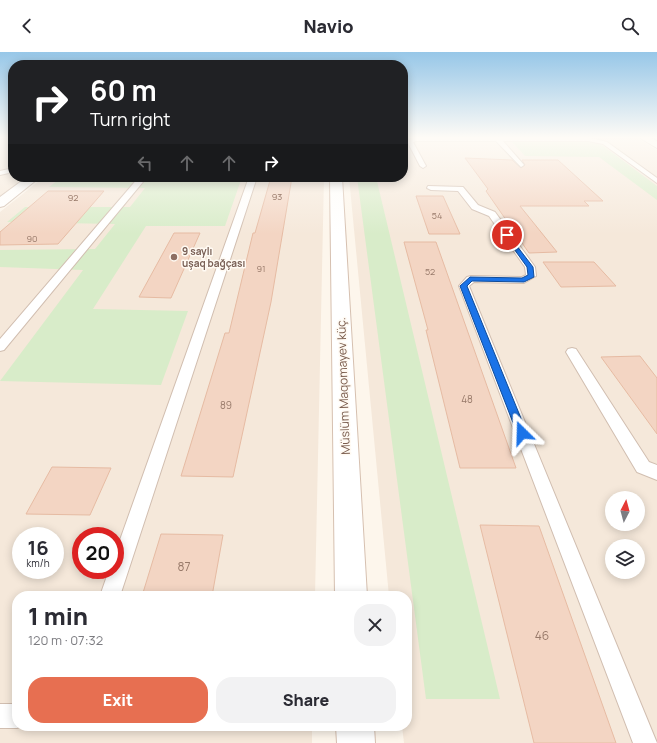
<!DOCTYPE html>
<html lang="en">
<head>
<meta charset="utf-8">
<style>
  :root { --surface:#fff; --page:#f2f2f3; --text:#2b2b33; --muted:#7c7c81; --accent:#e76f51 }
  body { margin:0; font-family:Manrope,sans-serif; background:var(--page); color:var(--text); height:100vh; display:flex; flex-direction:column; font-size:15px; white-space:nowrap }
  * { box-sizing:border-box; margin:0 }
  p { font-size:13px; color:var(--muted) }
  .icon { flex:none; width:22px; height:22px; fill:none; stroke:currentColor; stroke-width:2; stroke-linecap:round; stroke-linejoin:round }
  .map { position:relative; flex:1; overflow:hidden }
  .sheet { position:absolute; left:12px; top:539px; width:400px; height:140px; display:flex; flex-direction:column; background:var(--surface); border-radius:16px; box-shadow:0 2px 10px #0003 }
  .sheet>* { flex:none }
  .top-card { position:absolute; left:8px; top:8px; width:400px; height:122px; border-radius:16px; box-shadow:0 2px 10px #0003; background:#202124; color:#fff; overflow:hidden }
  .needle { width:26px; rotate:6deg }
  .buttons { position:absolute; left:605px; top:439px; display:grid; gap:8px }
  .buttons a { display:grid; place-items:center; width:40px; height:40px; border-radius:50%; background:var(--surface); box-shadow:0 2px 10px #0003; font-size:20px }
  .speed { position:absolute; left:12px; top:475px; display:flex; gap:8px; font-size:20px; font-weight:700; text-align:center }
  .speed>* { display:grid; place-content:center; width:52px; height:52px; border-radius:50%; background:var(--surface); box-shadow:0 2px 10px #0003; line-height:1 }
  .speed small { font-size:10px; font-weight:400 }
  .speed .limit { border:6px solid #d22; background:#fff; color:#111 }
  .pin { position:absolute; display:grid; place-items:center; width:34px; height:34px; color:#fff; margin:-17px; border:2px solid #fff; border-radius:50%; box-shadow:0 1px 4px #0007 }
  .me { position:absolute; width:44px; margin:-22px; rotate:338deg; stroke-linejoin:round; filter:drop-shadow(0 0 3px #0008) }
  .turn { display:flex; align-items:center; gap:14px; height:84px; padding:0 16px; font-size:18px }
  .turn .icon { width:52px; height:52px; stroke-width:2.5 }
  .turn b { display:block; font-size:28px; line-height:34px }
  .lanes { display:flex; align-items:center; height:38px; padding:0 16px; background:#0003; justify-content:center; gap:20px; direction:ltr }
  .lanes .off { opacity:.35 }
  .round { display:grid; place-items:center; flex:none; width:42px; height:42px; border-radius:16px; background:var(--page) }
  .summary { display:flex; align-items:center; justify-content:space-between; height:68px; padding:0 16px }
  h1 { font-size:24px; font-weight:800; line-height:30px }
  .primary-button { display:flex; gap:8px; margin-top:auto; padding:8px 16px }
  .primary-button a { flex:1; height:46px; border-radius:16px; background:var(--accent); color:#fff; font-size:16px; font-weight:800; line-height:46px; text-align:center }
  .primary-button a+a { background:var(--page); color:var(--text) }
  header { display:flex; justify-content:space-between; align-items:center; height:52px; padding:0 16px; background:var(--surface); font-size:18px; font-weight:800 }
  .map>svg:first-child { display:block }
  .residential { fill:#f5e8da; fill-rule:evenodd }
  .green { fill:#d8ecc9 }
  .building { fill:#f3d5c3; stroke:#e6bba3 }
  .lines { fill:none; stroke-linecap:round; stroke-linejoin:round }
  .service-casing { stroke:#d1beb0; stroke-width:2 }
  .minor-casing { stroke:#d1beb0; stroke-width:2 }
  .secondary-casing { stroke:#d6c0b0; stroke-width:2 }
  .service { fill:#fff; fill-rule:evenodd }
  .minor { fill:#fff; fill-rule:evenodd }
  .secondary { fill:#fff; fill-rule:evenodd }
  .route { fill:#1a73e8; stroke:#114b97 }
  .education-dot { fill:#8d6e63; stroke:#fffaf3; stroke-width:1.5 }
  .labels { text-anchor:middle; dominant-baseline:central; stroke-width:3; stroke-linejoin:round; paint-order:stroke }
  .far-number-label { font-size:9px; fill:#987a6a }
  .far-education-label { font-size:10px; font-weight:bold; fill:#785e54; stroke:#fffaf3; text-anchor:start }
  .number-label { font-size:10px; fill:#987a6a }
  .street-label { font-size:12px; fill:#7a5c4d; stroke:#fffaf3 }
  .near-number-label { font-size:12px; fill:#987a6a }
</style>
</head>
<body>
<header><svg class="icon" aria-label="back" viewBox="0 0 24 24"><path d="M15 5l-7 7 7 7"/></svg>Navio<svg class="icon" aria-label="search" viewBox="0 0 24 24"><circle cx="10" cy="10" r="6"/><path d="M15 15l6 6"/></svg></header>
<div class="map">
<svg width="657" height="691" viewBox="0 0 657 691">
  <rect width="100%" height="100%" fill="#fdf6ec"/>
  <path class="residential" d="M0,86h13v39h14l-27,20z
    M403,86h234l20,12v593h-253l-2,-17h5v-130h-18l-40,-419h54zM612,446h26v26h-26zM612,494h26v26h-26z
    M44,125h280l-9,419h-298v130h295v17h-312v-531zM21,484h34v34h-34zM81,484h34v34h-34z"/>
  <path class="green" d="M511,89l77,1 14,3 55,41v14l-58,-43 -74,-1z
    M62,125h180l-17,49h-79l-53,83 95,2 -27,74 -161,-4 83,-111 -83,-3v-17l95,-1 20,-25 -108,-2 18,-15h105l15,-19 -96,-1z
    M357,125h19l124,522h-74z"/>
  <path class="building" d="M465,106l47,2 9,8 4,-3 -3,-5h36l45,41h-19l5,5h-69l37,46 -28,1 -43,-62 2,-2z
    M271,125h21l-21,125 -38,175 -52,-1 44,-143h4l24,-100h2z
    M48,139h56l-46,53 -58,1v-13z
    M416,144h27l17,38h-31z
    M174,181h26l-29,65 -32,-1z
    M404,190h32l80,226h-56l-34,-138h2z
    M543,210h51l22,24 -55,1z
    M640,304l17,22v56l-56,-77z
    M52,415l59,1 -21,47 -64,-1z
    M480,473l59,1 77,217h-82z
    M161,482l62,1 -11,61h-70z"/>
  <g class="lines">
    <defs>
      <path id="service" d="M413,86h177l17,4 50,36v5l-54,-39 -15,-3h-85l21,24 -3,2 -25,-26h-80l-3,1 13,24 -3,2 -3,-2 -13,-25z
        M13,116v4l-13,3v-4z
        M139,125h8l-143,173 -4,1v-12z
        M249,125h8l-137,419h-20l9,-26h6v-16z
        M428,134l35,1 15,18 17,7 40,55 1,9 -12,7 -50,-1 -5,4 188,457h-24l-174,-457 8,-9 4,-1 51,1 4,-2 -1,-8 -36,-51 -17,-7 -14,-18 -27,-1 -4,-2z
        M572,296l4,1 73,113 8,3v15l-20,-8 -71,-120 2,-3z
        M0,652h17v22h5l-5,2h-17z"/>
      <path id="minor" d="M640,86h11l6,3v7z
        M27,125h13l-36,29 -4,1v-10z"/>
      <path id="secondary" d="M330,125h12l25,419h-32z
        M336,674h38l1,17h-38z"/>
    </defs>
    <use href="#service" class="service-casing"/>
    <use href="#minor" class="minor-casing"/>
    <use href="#secondary" class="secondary-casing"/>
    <use href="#service" class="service"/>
    <use href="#minor" class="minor"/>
    <use href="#secondary" class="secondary"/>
  </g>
  <linearGradient id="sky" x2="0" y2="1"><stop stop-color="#97c7e8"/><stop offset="0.47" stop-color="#fefbf6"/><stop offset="1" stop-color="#fefbf6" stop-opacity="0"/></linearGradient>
  <rect width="657" height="182" fill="url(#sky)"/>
  <path class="route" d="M507,181l26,34 1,10 -10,5 -52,-1 -5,5 60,147 -5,5 -5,-5 -57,-147 10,-9 52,1 6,-3 -1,-8 -23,-32z"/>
  <circle class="education-dot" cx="174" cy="205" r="4"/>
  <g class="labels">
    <g class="far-number-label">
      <text x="277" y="144">93</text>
      <text x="73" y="145">92</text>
      <text x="437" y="163">54</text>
      <text x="32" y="186">90</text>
      <text x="261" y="216">91</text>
      <text x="430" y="219">52</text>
    </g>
    <g class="far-education-label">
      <text x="182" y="199">9 saylı<tspan x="182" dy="12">uşaq bağçası</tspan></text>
    </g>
    <g class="number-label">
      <text x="467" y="347">48</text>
      <text x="226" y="353">89</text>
    </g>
    <g class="street-label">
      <text transform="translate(343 334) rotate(-92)">Müslüm Maqomayev küç.</text>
    </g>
    <g class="near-number-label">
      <text x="184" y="514">87</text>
      <text x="542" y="583">46</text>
    </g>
  </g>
</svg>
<div class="buttons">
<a><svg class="needle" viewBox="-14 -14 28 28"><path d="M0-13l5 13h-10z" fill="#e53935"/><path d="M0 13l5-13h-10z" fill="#7c7c81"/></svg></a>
<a><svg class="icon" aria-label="layers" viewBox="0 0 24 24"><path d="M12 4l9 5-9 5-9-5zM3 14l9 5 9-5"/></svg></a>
</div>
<div class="speed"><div>16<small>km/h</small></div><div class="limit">20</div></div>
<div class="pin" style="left:507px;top:183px;background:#d93025"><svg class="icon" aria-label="arrive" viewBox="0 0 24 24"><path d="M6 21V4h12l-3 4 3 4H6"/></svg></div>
<svg class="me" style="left:522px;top:381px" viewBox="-20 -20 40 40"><path d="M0-17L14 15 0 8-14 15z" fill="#1a73e8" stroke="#fff" stroke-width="4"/></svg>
<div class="top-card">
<div class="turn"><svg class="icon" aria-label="right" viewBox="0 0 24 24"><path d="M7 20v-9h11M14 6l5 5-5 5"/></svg><div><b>60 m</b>Turn right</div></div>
<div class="lanes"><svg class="icon off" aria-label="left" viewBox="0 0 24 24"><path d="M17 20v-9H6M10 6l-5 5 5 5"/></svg><svg class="icon off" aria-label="ahead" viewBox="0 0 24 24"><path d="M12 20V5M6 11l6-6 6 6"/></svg><svg class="icon off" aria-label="ahead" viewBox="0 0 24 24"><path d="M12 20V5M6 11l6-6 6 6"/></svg><svg class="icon" aria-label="right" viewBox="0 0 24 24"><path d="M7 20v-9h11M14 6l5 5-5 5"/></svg></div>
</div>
<section class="sheet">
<div class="summary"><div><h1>1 min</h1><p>120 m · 07:32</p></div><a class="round"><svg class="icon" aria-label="close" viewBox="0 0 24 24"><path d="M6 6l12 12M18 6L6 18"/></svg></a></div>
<div class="primary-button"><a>Exit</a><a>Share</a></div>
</section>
</div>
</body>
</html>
